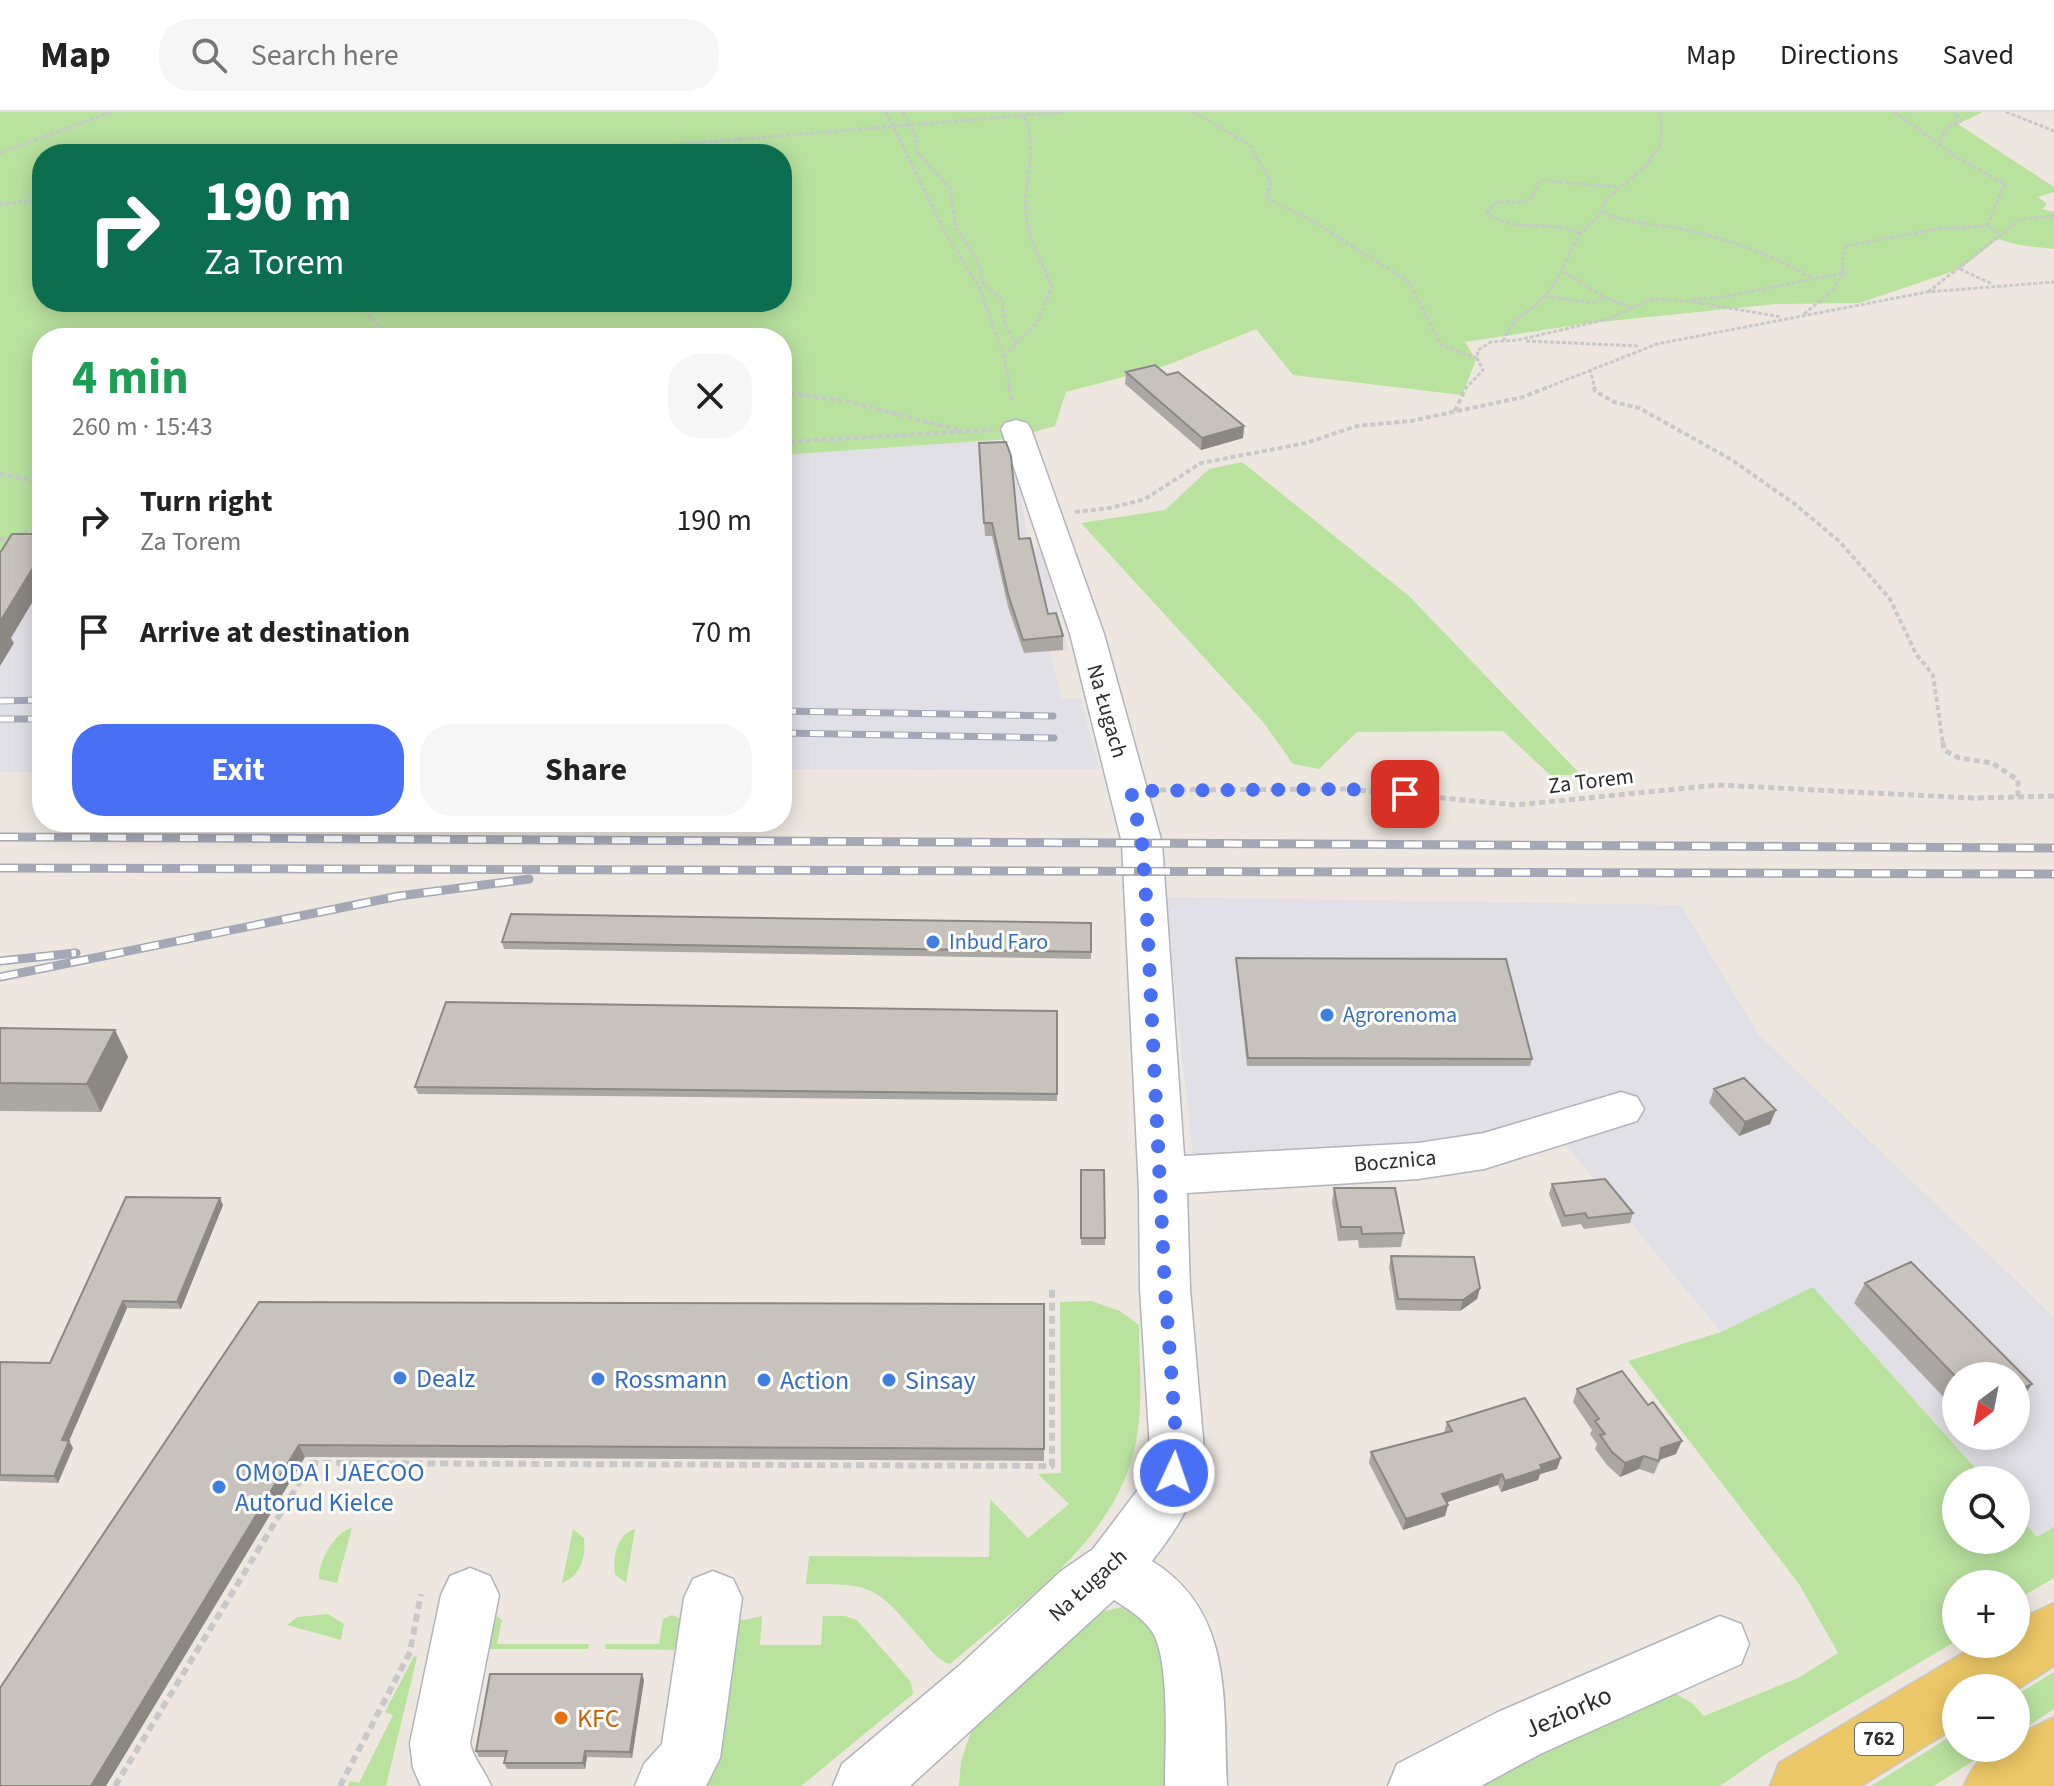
<!DOCTYPE html>
<html lang="en">
<head>
<meta charset="utf-8">
<style>
  :root { --surface:#fff; --page:#f6f6f6; --text:#222; --muted:#767676; --line:#e0e0e0; --accent:#486ff4 }
  body { margin:0; font-family:"Source Sans 3",sans-serif; background:var(--page); color:var(--text); height:100vh; display:flex; flex-direction:column; font-size:30px; white-space:nowrap }
  * { box-sizing:border-box; margin:0 }
  p { font-size:26px; color:var(--muted) }
  .icon { flex:none; width:44px; height:44px; fill:none; stroke:currentColor; stroke-width:2; stroke-linecap:round; stroke-linejoin:round }
  .map { position:relative; flex:1; overflow:hidden }
  .sheet { position:absolute; left:32px; top:216px; width:760px; height:504px; display:flex; flex-direction:column; background:var(--surface); border-radius:32px; box-shadow:0 4px 20px #0003 }
  .sheet>* { flex:none }
  .guide { position:absolute; left:32px; top:32px; width:760px; height:168px; border-radius:32px; box-shadow:0 4px 20px #0003; background:#0b6e4f; color:#fff; overflow:hidden }
  .needle { width:52px; rotate:212deg }
  .tools { position:absolute; left:1942px; top:1250px; display:grid; gap:16px }
  .tools a { display:grid; place-items:center; width:88px; height:88px; border-radius:50%; background:var(--surface); box-shadow:0 4px 20px #0003; font-size:40px }
  .pin { position:absolute; display:grid; place-items:center; width:68px; height:68px; color:#fff; margin:-34px; border-radius:16px; box-shadow:0 4px 12px #0006 }
  .me { position:absolute; width:88px; margin:-44px; rotate:3deg; stroke-linejoin:round; filter:drop-shadow(0 0 6px #0008) }
  .turn { display:flex; align-items:center; gap:28px; height:168px; padding:0 40px; font-size:36px }
  .turn .icon { width:104px; height:104px; stroke-width:2.5 }
  .turn b { display:block; font-size:56px; line-height:68px }
  .round { display:grid; place-items:center; flex:none; width:84px; height:84px; border-radius:32px; background:var(--page) }
  .headline { display:flex; align-items:center; justify-content:space-between; height:136px; padding:0 40px }
  h1 { font-size:48px; font-weight:700; line-height:60px; color:#1e9e55 }
  .action { display:flex; gap:16px; margin-top:auto; padding:16px 40px }
  .action a { flex:1; height:92px; border-radius:32px; background:var(--accent); color:#fff; font-size:32px; font-weight:700; line-height:92px; text-align:center }
  .action a+a { background:var(--page); color:var(--text) }
  ul { padding:0; list-style:none }
  li { display:flex; align-items:center; gap:24px; height:112px; padding:0 40px }
  li div { flex:1 }
  li b { display:block; font-size:30px }
  li em { font-style:normal }
  header { display:flex; align-items:center; gap:48px; box-sizing:border-box; height:112px; padding:0 40px; background:var(--surface); border-bottom:2px solid var(--line) }
  header strong { font-size:38px }
  nav { display:flex; gap:44px; margin-inline-start:auto; font-size:28px }
  .search { width:560px; height:72px; background:var(--page); display:flex; align-items:center; gap:20px; box-sizing:border-box; padding:0 28px; border-radius:32px; color:var(--muted); font-size:30px }
  .map>svg:first-child { display:block }
  .industrial { fill:#e2e0e7; fill-rule:evenodd }
  .green { fill:#b9e29f; fill-rule:evenodd }
  .lines { fill:none; stroke-linecap:round; stroke-linejoin:round }
  .minor-casing { stroke:#b1b3bd; stroke-width:3 }
  .major-casing { stroke:#c8c8c8; stroke-width:3 }
  .path-far3 { stroke:#c8c8c8; stroke-width:3; stroke-dasharray:4 2; stroke-linecap:butt }
  .path-far2 { stroke:#c8c8c8; stroke-width:4; stroke-dasharray:5 3; stroke-linecap:butt }
  .path-far1 { stroke:#c8c8c8; stroke-width:5; stroke-dasharray:6 4; stroke-linecap:butt }
  .path { stroke:#c8c8c8; stroke-width:6; stroke-dasharray:8 5; stroke-linecap:butt }
  .minor { fill:#fff; fill-rule:evenodd }
  .major { fill:#ecc767; fill-rule:evenodd }
  .rail-far1-casing { stroke:#a3a7b6; stroke-width:7 }
  .rail-casing { stroke:#a3a7b6; stroke-width:9 }
  .rail-far1 { stroke:#fff; stroke-width:5; stroke-dasharray:14; stroke-linecap:butt }
  .rail { stroke:#fff; stroke-width:6; stroke-dasharray:18; stroke-linecap:butt }
  .wall { fill:#aba7a2 }
  .shaded-wall { fill:#8b8884 }
  .building { fill:#c7c2bc; stroke:#8b8884; stroke-width:2 }
  .route { stroke:#486ff4; stroke-width:14; stroke-dasharray:0 25.2 }
  .shop-dot { fill:#3f7fe0; stroke:#fff; stroke-width:3 }
  .food-dot { fill:#e8710a; stroke:#fff; stroke-width:3 }
  .labels { text-anchor:middle; dominant-baseline:central; stroke-width:6; stroke-linejoin:round; paint-order:stroke }
  .shield { fill:#fff; stroke:#6c6c6c; stroke-width:2 }
  .shield-label { font-size:20px; font-weight:bold; fill:#2d2d2d }
  .street-label { font-size:22px; fill:#2d2d2d; stroke:#fff }
  .shop-label { font-size:22px; fill:#366cbe; stroke:#fff; text-anchor:start }
  .near-shop-label { font-size:26px; fill:#366cbe; stroke:#fff; text-anchor:start }
  .near-street-label { font-size:26px; fill:#2d2d2d; stroke:#fff }
  .near-food-label { font-size:26px; fill:#c56008; stroke:#fff; text-anchor:start }
</style>
</head>
<body>
<header>
<strong>Map</strong>
<div class="search"><svg class="icon" aria-label="search" viewBox="0 0 24 24"><circle cx="10" cy="10" r="6"/><path d="M15 15l6 6"/></svg>Search here</div>
<nav><a>Map</a><a>Directions</a><a>Saved</a></nav>
</header>
<div class="map">
<svg width="2054" height="1674" viewBox="0 0 2054 1674">
  <rect width="100%" height="100%" fill="#eee7e0"/>
  <path class="industrial" d="M997,325l4,15 15,-1 12,96h12l29,104 -19,1 12,47 18,-1 20,71 -318,1v-317z
    M42,427v233h-42v-202z
    M1165,785l516,8 78,130 295,282v210l-17,10 -21,-24v-33h-30l-173,-193 -92,45 -158,-191 -370,16zM1956,1264h60v60h-60z"/>
  <path class="green" d="M0,0h1983l-25,12 96,63v5l-16,5 9,7 -5,5 12,3v37l-35,-4 -21,-6 -38,30 -101,34 -83,1 -186,19 -125,19 11,18 -14,35 -169,-20 -37,-46 -91,37 -99,26 -11,34 -46,13 -227,16v-117h-740v206l-42,14zM42,42h740v148h-740z
    M1242,350l167,134 172,179h-31l-47,-44 -146,1 -38,37 -26,-5 -30,-42 -182,-199 84,-13 44,-41z
    M1813,1175l173,193h-30v60h60v-27l21,24 17,-10v51l-38,22v-16h-60v57l-190,113 -46,32h-251l202,-95 21,12 12,13 94,-38 40,-25 -39,-69 -171,-223 93,-29z
    M1091,1189l29,10 19,14c0,36 4,75 -2,111 -16,102 -114,165 -187,228 -13,-4 -19,-14 -28,-24 -45,-52 -46,-57 -116,-56l3,-28 180,1 1,-58 38,39 41,-34 -31,-30 23,-1 -1,-171z
    M352,1416l-15,55 -18,-4c-1,-17 16,-48 33,-51z
    M573,1417l11,9c2,19 -3,38 -22,45z
    M635,1417l-9,54 -11,-9c-2,-17 1,-39 20,-45z
    M1122,1495l19,5 24,22 13,152h-219l2,-25 12,-35 128,-114z
    M328,1502l16,10 -3,16 -54,-15 10,-8z
    M493,1502l9,6 -5,24h92l-1,5h-100z
    M672,1503l11,5 3,30 -81,-1 1,-5h53l4,-25z
    M762,1504l-2,29h61l2,-29h22l12,4 54,62 2,12 -112,92h-109l46,-165z
    M414,1544l3,1 -31,129h-38l2,-5 9,2 34,-68 -8,-3z
    M2054,1560v37l-38,25v-39z
    M1956,1621v15h37l-59,38h-63z"/>
  <g class="lines">
    <defs>
      <path id="minor" d="M1016,308l11,3 4,6 73,205 58,209 22,313 234,-13 66,-10 137,-41 16,5 7,12 -7,12 -153,48 -66,10 -231,14 3,96 14,161c-5,44 -25,77 -52,111 82,51 71,140 75,225h-62c0,-39 5,-115 -10,-149 -7,-16 -27,-28 -41,-37l-204,186h-77l9,-22 118,-99 101,-94 32,-22 50,-66 7,-33 -10,-161 -1,-98 -17,-348 -52,-209 -69,-205 4,-6z
        M470,1456l20,8 9,19 -29,148c3,15 15,28 21,43h-70l-8,-18 -3,-25 31,-148 9,-19z
        M713,1459l20,8 9,19 -22,160 -14,28h-71l9,-22 18,-20 22,-146 9,-19z
        M1720,1504l21,8 8,20 -8,20 -201,90 -59,32h-93l9,-22 101,-52z"/>
      <path id="major" d="M2054,1491v63l-38,24 -60,-2v39l-95,59h-91l9,-23 199,-119h38v-23z
        M2054,1605v69h-90c10,-25 23,-38 52,-38v-12z"/>
    </defs>
    <use href="#minor" class="minor-casing"/>
    <use href="#major" class="major-casing"/>
    <path class="path-far3" d="M886,0l58,118 36,59 24,67 6,33
      M903,0l12,23 2,17 33,36 6,39 21,33 7,25 18,14 3,25 11,20
      M1193,0l57,33 21,37 -5,16 45,22 98,62 32,63 36,13
      M1894,0l70,50 41,22 -18,42 14,9
      M2006,0l48,19
      M1940,30l7,-15 14,-6 -7,-9
      M0,41l111,-41
      M565,42l498,-42
      M0,92l42,-4
      M1603,100c23,12 48,11 73,16 48,9 94,26 136,50
      M1580,122c-31,-17 -65,2 -93,-22l10,-10h24l11,-4 8,-18 76,7
      M1960,157l32,15
      M1928,180l93,-73 33,-3
      M1545,184l46,7 15,-5 -44,-27
      M1606,186l26,10
      M355,190l37,36
      M1693,190l89,15
      M1804,202l29,-24 11,-17
      M1503,229c15,-31 23,-24 42,-45 16,-18 22,-42 35,-61 9,-14 22,-17 25,-35l39,-32 17,-24v-32
      M1526,229l114,5
      M1004,244l33,-33 15,-36c-9,-23 -23,-46 -26,-71 -3,-35 13,-66 -2,-100
      M1590,257l5,20
      M1465,277l18,-19 -6,-12 1,-8 13,-8 27,-2 90,-21 45,-20 32,2 36,-4 123,-24 -2,-11 4,-16 90,-17 51,-3
      M1543,277l114,-45 270,-52 127,-10"/>
    <path class="path-far2" d="M1009,275l3,16
      M1594,275l1,4 19,11 25,6 93,52 64,45 44,37 50,57 26,55 17,21 10,69
      M782,280l68,10 112,29
      M1455,299l11,-24
      M782,330l209,-12
      M0,362l42,8
      M1075,400l35,-4 35,-9 56,-36 105,-20 51,-17 54,-5 112,-24 25,-10
      M0,428l42,-13"/>
    <path class="path-far1" d="M1943,630l1,8 15,8 33,5 26,17v17
      M1160,678l187,-1 169,16 202,-20 255,13 81,-2"/>
    <path class="path" d="M115,1674l196,-323 741,3v-178
      M340,1674l70,-134 11,-58"/>
    <use href="#minor" class="minor"/>
    <use href="#major" class="major"/>
    <defs>
      <path id="rail-far1" d="M0,589l42,-1
        M782,599l271,5
        M0,607h42
        M782,621l272,5"/>
      <path id="rail" d="M0,725l2054,11
        M0,756l2054,6
        M0,849l76,-8
        M0,865l399,-81 130,-17"/>
    </defs>
    <use href="#rail-far1" class="rail-far1-casing"/>
    <use href="#rail" class="rail-casing"/>
    <use href="#rail-far1" class="rail-far1"/>
    <use href="#rail" class="rail"/>
  </g>
  <path class="wall" d="M1126,260l41,3 77,51 -1,12 -42,12 -76,-66z
    M979,331l40,96 29,75 15,22v14l-39,3 -16,-46 -16,-71h-7z
    M1091,811v36l-587,-10 -2,-7z
    M1236,846l296,101 -2,7h-283l-11,-101z
    M1057,899v90l-639,-7 -3,-7z
    M0,916l115,2 13,27 -27,55 -101,-1z
    M1714,977l56,35 -31,12 -30,-33z
    M1081,1058l24,68v7h-24z
    M1552,1072l81,29 -3,10 -46,6 -3,-5 -19,3 -13,-33z
    M1334,1076l70,45 -3,14 -42,1 -1,-8 -20,1 -6,-39z
    M223,1093l-42,104 -54,-1 -58,133 4,7 -15,35 -58,-2v-119l50,1z
    M1391,1144l89,32 -3,11 -17,12 -64,-1 -7,-43z
    M1865,1171l167,101 -14,20 -2,1v-29h-60v34l-102,-107z
    M259,1190l785,2v157l-739,-4 -199,329z
    M1577,1277l71,16 28,49 -16,6 -6,14 -15,-5 -19,8 -13,-12 -12,-16 2,-5 -7,-10 2,-4 -19,-28z
    M1447,1310l110,47 -17,5 -2,6 -37,12 -3,-7 -52,17 2,3 -3,11 -42,14 -34,-67 2,-11 73,-19z
    M644,1568l-12,78 -45,-1 -2,12h-78l-3,-6 2,-6h-27l-3,-6z"/>
  <path class="shaded-wall" d="M1244,314l-1,12 -42,12 1,-12z
    M42,441v33l-31,52 3,5 -14,23v-44z
    M115,918l13,27 -27,55 -14,-28z
    M1776,998l-6,14 -31,12 6,-14z
    M220,1086l3,7 -42,104 -4,-7z
    M1480,1176l-3,11 -17,12 3,-11z
    M123,1189l4,7 -58,133 4,7 -15,35 -4,-7 8,-36z
    M2032,1272l-14,20 -2,1v-14z
    M1682,1329l-6,13 -18,6 3,-12z
    M299,1333l6,12 -199,329h-15z
    M1644,1344l-5,13 -19,8 5,-14z
    M1561,1346l-4,11 -17,5 -2,6 -37,12 4,-11 35,-16z
    M1502,1362l-4,11 -59,20 3,-11z
    M1448,1393l-3,11 -42,14 3,-11z
    M642,1562l2,6 -12,78 -2,-6z
    M585,1639l2,6 -2,12 -2,-6z"/>
  <path class="building" d="M1155,253l12,10 11,-3 66,54 -42,12 -76,-66z
    M1006,330l5,14 8,83 11,-1 18,76 8,-1 7,23 -40,4 -15,-46 -16,-71h-8l-5,-80z
    M12,422h30v19l-42,69v-69z
    M511,802l580,9v29l-589,-10z
    M1236,846l270,1 26,100 -284,-1z
    M446,890l611,9v83l-642,-7z
    M0,916l115,2 -28,54 -87,-1z
    M1744,966l32,32 -31,12 -31,-33z
    M1081,1058h23l1,68h-24z
    M1605,1067l28,34 -45,5 -3,-5 -20,3 -13,-32z
    M1334,1076h61l9,45 -42,1 -1,-7h-20z
    M126,1085l94,1 -43,104 -54,-1 -61,139 7,1 -15,35 -54,-1v-113l50,1z
    M1391,1144l83,1 6,31 -17,12 -65,-1z
    M1911,1150l121,122 -16,7v-15l-60,1 -91,-94z
    M259,1190l785,2v145l-745,-4 -208,341h-91v-98z
    M1622,1259l26,34 5,-3 29,39 -21,7 -2,13 -15,-5 -19,7 -13,-11 -12,-17 5,-1 -10,-13 4,-2 -22,-30z
    M1525,1286l36,60 -21,7 2,4 -37,12 -3,-7 -60,20 6,11 -42,14 -35,-67 81,-21 -5,-9z
    M490,1562h152l-12,78 -45,-1 -2,12h-79l3,-12h-31z"/>
  <g class="lines">
    <path class="route" d="M1174,1361l3,-23 -12,-161 -19,-392 -4,-54 -11,-52 216,-2 58,5"/>
  </g>
  <g class="shop-dot">
    <circle cx="933" cy="830" r="8"/>
    <circle cx="1327" cy="903" r="8"/>
    <circle cx="400" cy="1266" r="8"/>
    <circle cx="598" cy="1267" r="8"/>
    <circle cx="764" cy="1268" r="8"/>
    <circle cx="889" cy="1268" r="8"/>
    <circle cx="219" cy="1375" r="8"/>
  </g>
  <circle class="food-dot" cx="561" cy="1606" r="8"/>
  <g class="labels">
    <rect class="shield" x="1855" y="1611" width="48" height="32" rx="6"/>
    <g class="shield-label">
      <text x="1879" y="1627">762</text>
    </g>
    <g class="street-label">
      <text transform="translate(1107 599) rotate(74)">Na Ługach</text>
      <text transform="translate(1591 669) rotate(-7)">Za Torem</text>
      <text transform="translate(1395 1049) rotate(-5)">Bocznica</text>
      <text transform="translate(1088 1473) rotate(-42)">Na Ługach</text>
    </g>
    <g class="shop-label">
      <text x="949" y="830">Inbud Faro</text>
      <text x="1343" y="903">Agrorenoma</text>
    </g>
    <g class="near-shop-label">
      <text x="416" y="1266">Dealz</text>
      <text x="614" y="1267">Rossmann</text>
      <text x="780" y="1268">Action</text>
      <text x="905" y="1268">Sinsay</text>
      <text x="235" y="1360">OMODA I JAECOO<tspan x="235" dy="30">Autorud Kielce</tspan></text>
    </g>
    <g class="near-street-label">
      <text transform="translate(1568 1600) rotate(-24)">Jeziorko</text>
    </g>
    <g class="near-food-label">
      <text x="577" y="1606">KFC</text>
    </g>
  </g>
</svg>
<div class="tools">
<a><svg class="needle" viewBox="-14 -14 28 28"><path d="M0-13l5 13h-10z" fill="#e53935"/><path d="M0 13l5-13h-10z" fill="#767676"/></svg></a>
<a><svg class="icon" aria-label="search" viewBox="0 0 24 24"><circle cx="10" cy="10" r="6"/><path d="M15 15l6 6"/></svg></a>
<a>+</a>
<a>−</a>
</div>
<div class="pin" style="left:1405px;top:682px;background:#d93025"><svg class="icon" aria-label="arrive" viewBox="0 0 24 24"><path d="M6 21V4h12l-3 4 3 4H6"/></svg></div>
<svg class="me" style="left:1174px;top:1361px" viewBox="-20 -20 40 40"><circle r="17" fill="#486ff4" stroke="#fff" stroke-width="3"/><path d="M0-11L8 9 0 5-8 9z" fill="#fff"/></svg>
<div class="guide">
<div class="turn"><svg class="icon" aria-label="right" viewBox="0 0 24 24"><path d="M7 20v-9h11M14 6l5 5-5 5"/></svg><div><b>190 m</b>Za Torem</div></div>
</div>
<section class="sheet">
<div class="headline"><div><h1>4 min</h1><p>260 m · 15:43</p></div><a class="round"><svg class="icon" aria-label="close" viewBox="0 0 24 24"><path d="M6 6l12 12M18 6L6 18"/></svg></a></div>
<ul>
<li><svg class="icon" aria-label="right" viewBox="0 0 24 24"><path d="M7 20v-9h11M14 6l5 5-5 5"/></svg><div><b>Turn right</b><p>Za Torem</p></div><em>190 m</em></li>
<li><svg class="icon" aria-label="arrive" viewBox="0 0 24 24"><path d="M6 21V4h12l-3 4 3 4H6"/></svg><div><b>Arrive at destination</b></div><em>70 m</em></li>
</ul>
<div class="action"><a>Exit</a><a>Share</a></div>
</section>
</div>
</body>
</html>
